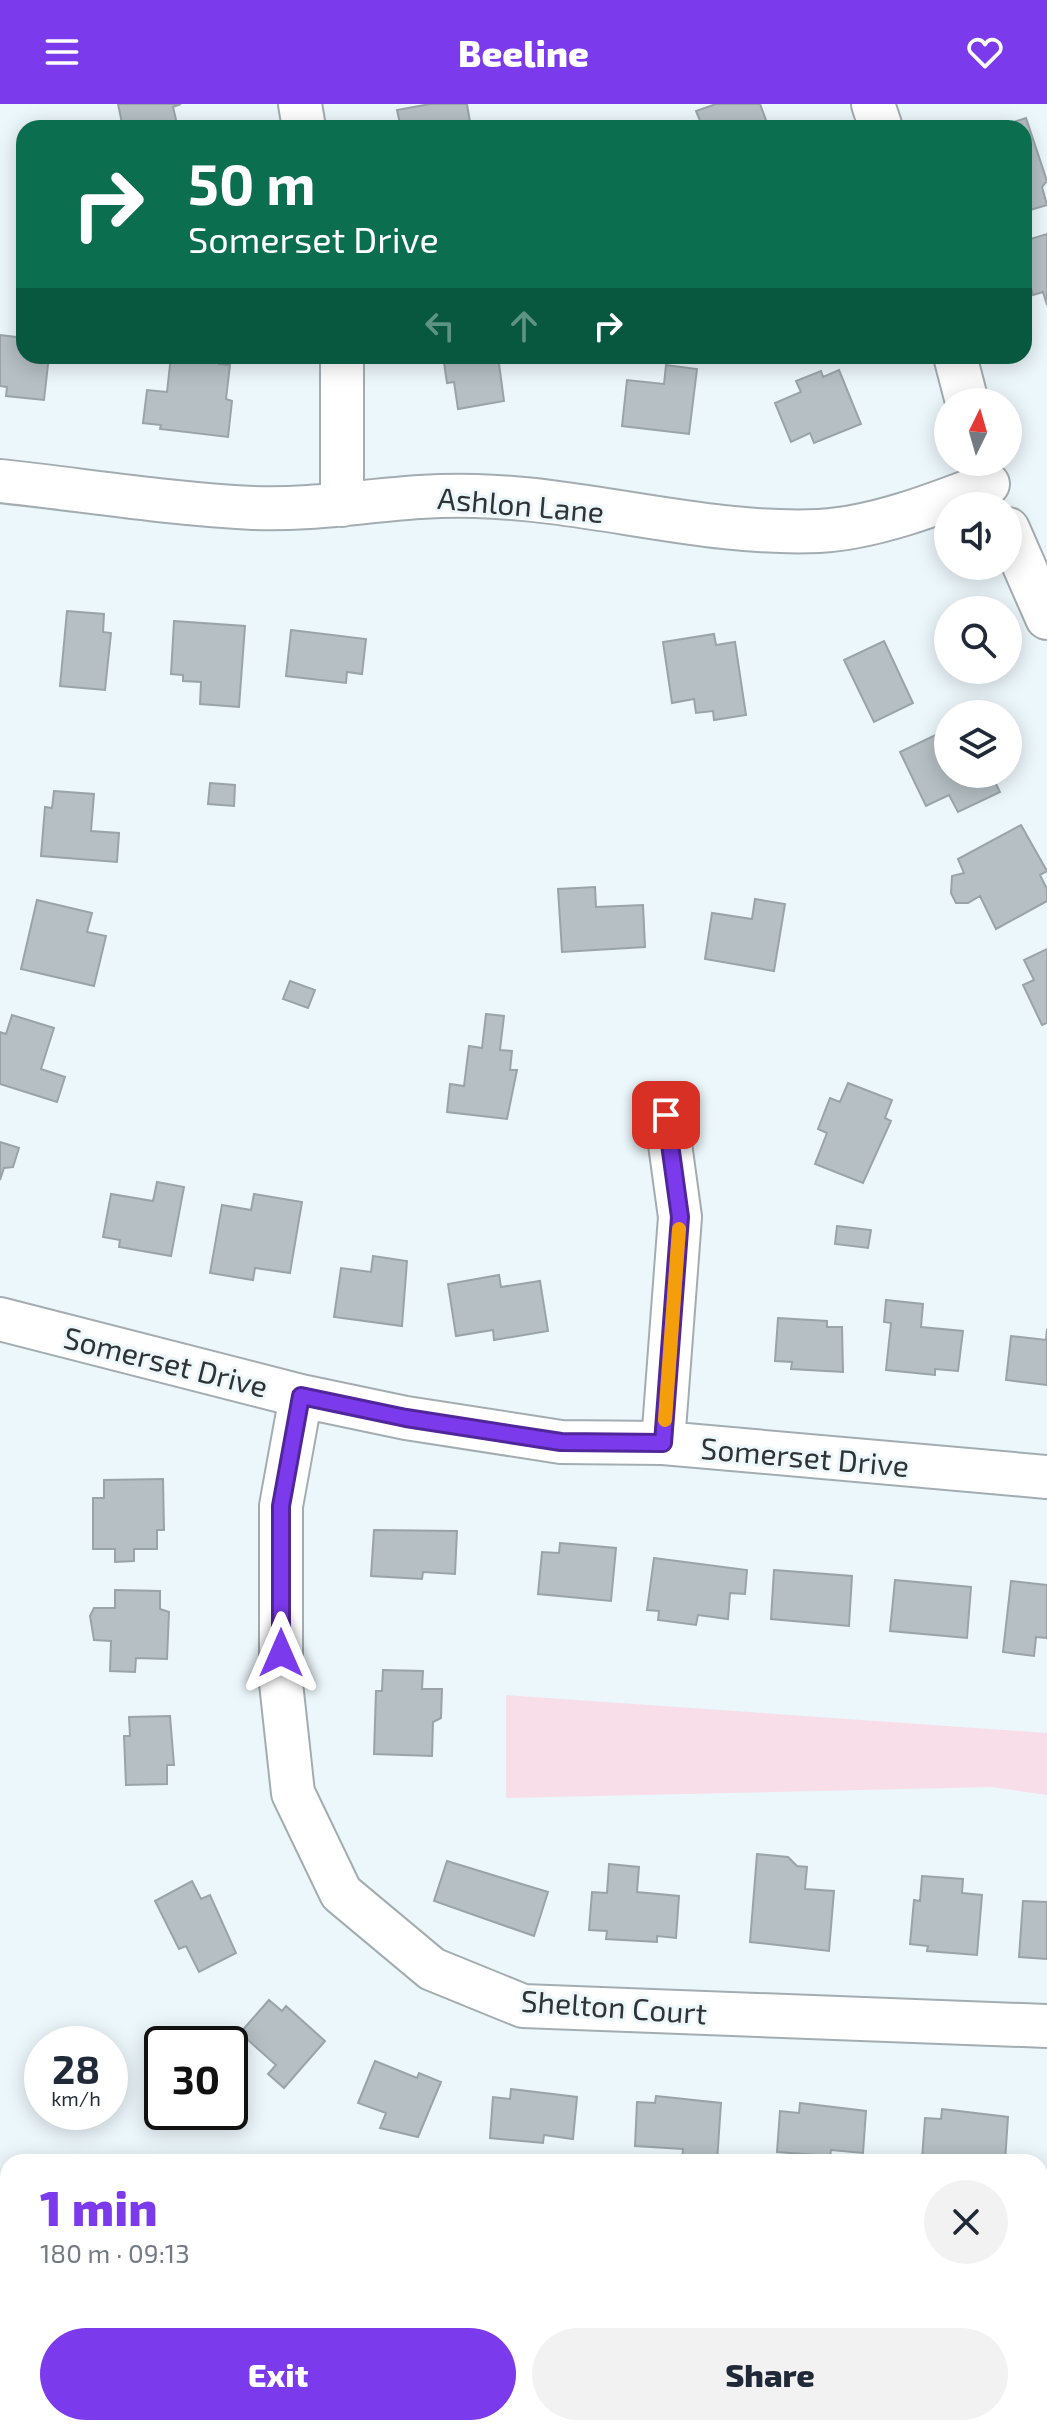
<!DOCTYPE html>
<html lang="en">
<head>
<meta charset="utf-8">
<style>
  :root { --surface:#fff; --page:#f2f2f3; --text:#1f2937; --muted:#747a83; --accent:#7c3aed }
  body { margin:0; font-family:"Exo 2",sans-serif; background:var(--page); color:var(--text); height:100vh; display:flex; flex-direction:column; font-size:30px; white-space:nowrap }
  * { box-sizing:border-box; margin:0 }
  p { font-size:26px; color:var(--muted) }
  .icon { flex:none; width:44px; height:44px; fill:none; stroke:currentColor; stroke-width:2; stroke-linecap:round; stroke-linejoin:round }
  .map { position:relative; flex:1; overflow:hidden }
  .panel { position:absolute; left:0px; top:2050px; width:1048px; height:282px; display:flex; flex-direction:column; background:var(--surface); border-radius:24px 24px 0 0; box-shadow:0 4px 20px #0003 }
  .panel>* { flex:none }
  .top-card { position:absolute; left:16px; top:16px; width:1016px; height:244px; border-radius:24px; box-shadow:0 4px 20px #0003; background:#0b6e4f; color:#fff; overflow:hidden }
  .needle { width:52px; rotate:5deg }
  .buttons { position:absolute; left:934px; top:284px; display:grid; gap:16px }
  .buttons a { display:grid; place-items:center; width:88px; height:88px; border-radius:50%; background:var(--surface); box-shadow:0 4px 20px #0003; font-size:40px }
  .speed { position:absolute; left:24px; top:1922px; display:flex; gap:16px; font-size:40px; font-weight:700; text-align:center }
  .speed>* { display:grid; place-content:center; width:104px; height:104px; border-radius:50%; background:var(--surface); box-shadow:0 4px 20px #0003; line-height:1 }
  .speed small { font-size:20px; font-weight:400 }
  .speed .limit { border:4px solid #111; border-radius:12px; background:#fff; color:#111 }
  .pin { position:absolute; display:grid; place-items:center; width:68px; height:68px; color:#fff; margin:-34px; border-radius:16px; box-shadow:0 4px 12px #0006 }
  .me { position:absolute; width:88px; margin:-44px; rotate:0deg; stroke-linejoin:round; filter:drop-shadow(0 0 6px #0008) }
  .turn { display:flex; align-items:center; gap:28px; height:168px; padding:0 40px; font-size:36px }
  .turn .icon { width:104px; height:104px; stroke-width:2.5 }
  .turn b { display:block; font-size:56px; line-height:68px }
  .lanes { display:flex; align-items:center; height:76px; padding:0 40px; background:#0003; justify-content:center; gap:40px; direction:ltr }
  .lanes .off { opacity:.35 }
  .round { display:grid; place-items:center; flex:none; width:84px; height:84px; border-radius:42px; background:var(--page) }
  .head { display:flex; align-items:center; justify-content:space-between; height:136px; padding:0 40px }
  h1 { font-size:48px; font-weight:800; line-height:60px; color:var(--accent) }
  .button { display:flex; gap:16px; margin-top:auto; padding:16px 40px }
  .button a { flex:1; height:92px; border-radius:48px; background:var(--accent); color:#fff; font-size:32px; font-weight:800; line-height:92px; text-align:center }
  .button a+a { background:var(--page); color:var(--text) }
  header { display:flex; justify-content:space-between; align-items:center; height:104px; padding:0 40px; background:var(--accent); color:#fff; font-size:36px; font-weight:800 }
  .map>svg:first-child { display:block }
  .green { fill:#f7dee9 }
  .building { fill:#b5bfc4; stroke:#9aa4a8; stroke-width:2 }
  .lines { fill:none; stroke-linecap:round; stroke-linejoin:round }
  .service-casing { stroke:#a3adb1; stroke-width:24 }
  .minor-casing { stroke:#a3adb1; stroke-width:46 }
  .service { stroke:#fff; stroke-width:20 }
  .minor { stroke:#fff; stroke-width:42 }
  .route-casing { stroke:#51269a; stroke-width:20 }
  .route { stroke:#7c3aed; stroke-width:14 }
  .slow { stroke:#f59e0b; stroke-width:14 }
  .labels { text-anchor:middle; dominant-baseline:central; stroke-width:6; stroke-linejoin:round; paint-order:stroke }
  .street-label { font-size:30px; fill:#2f3335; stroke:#ecf7fb }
</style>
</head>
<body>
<header><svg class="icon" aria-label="menu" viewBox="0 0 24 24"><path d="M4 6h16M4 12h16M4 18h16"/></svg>Beeline<svg class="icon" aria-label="heart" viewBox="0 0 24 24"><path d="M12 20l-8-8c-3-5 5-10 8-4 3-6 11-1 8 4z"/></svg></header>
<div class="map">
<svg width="1047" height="2331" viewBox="0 0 1047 2331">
  <rect width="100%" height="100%" fill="#ecf7fb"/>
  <path class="green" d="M506,1591l541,38v62l-55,-8 -486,11z"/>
  <path class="building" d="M118,0h63l-8,3 5,21h-55z
    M430,0h37l4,24h-70l-4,-18z
    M716,0h44l9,24h-66l-7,-17z
    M1026,14l21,63 -5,6 5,18 -23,7v-84h-29z
    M1047,130v71l-4,-13 -10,3 -9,-28v-26z
    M0,231l24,3v18h25l-5,44 -38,-4 1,-9 -7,-1z
    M171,252h49l-1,8 11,1 -4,34 6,2 -4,36 -68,-8 1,-4 -18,-2 4,-33 20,2z
    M443,252h55l6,45 -46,8 -4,-27 -7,1z
    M666,261l31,4 -8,65 -67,-8 5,-46 37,4z
    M839,266l22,54 -47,19 -4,-10 -19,9 -16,-39 26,-11 -5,-11 25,-10 2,6z
    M67,507l37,3 -1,18 8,1 -6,57 -45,-4z
    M174,517l71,5 -6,81 -39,-3 1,-22 -18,-1v-6l-12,-1z
    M291,526l75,9 -4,35 -15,-2 -1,11 -60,-7z
    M714,530l2,11 19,-3 11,73 -32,5 -1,-9 -17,2 -2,-14 -22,4 -9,-61z
    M884,537l29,62 -39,19 -30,-62z
    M948,625v45h43l9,18 -42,20 -9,-17 -23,11 -26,-54z
    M210,679l25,2 -1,21 -26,-2z
    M54,687l40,3 -3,37 28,2 -2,29 -76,-6 4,-49 7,1z
    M1021,721l26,46 -7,4 7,14v12l-51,28 -16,-33 -12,7h-12l-5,-10 1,-17 12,-3 -6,-14z
    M595,783l1,20 47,-2 2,42 -83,5 -4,-63z
    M755,795l30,5 -11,67 -69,-12 7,-46 40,6z
    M37,796l55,13 -5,19 19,4 -12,50 -73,-17z
    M1047,845v74l-5,2 -19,-40 11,-5 -10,-20z
    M290,877l25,9 -7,18 -25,-9z
    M486,910l18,2 -4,34 12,1 -2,19h7l-10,49 -60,-7 3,-28 14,2 5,-40 13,2z
    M12,911l42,13 -13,41 24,8 -8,25 -57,-18v-52l6,2z
    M848,979l44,17 -7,18 6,3 -28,62 -48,-19 12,-31 -9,-4 12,-31 10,4z
    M0,1038l19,6 -6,19 -9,1 -4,12z
    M157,1078l27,5 -13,69 -52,-9 1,-7 -17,-3 8,-43 42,7z
    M254,1090l48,8 -12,71 -35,-5 -2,12 -43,-7 12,-68 29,5z
    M837,1122l34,4 -3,18 -33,-4z
    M373,1152l34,5 -5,65 -68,-9 7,-49 30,4z
    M499,1171l2,12 39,-6 8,50 -54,9 -1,-10 -37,6 -8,-52z
    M886,1196l37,4 -2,23 42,4 -5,40 -23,-2v6l-49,-5 5,-47 -7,-1z
    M778,1214l49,3v6h15l1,45 -52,-3 1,-7 -17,-1z
    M1047,1225v56l-41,-5 5,-44 35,4z
    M163,1375l1,51h-7v19h-23v12l-19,1v-13h-22v-51h11v-18z
    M374,1426l83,1 -2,43 -32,-2 -1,7 -51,-3z
    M560,1439l56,5 -5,53 -73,-7 4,-42 17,1z
    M654,1454l93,12 -2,24 -15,-1 -2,26 -30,-4 -2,10 -38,-5 1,-9 -12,-1z
    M774,1466l78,6 -3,50 -78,-7z
    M895,1476l76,7 -4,51 -77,-7z
    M1011,1477l36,4v53l-11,-1 -2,19 -31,-4z
    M115,1486l45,1v18l9,3 -2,47 -31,-1 -1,14 -25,-1 1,-30 -17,-1 -4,-24 4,-8h21z
    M383,1566l40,1 -1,18h20l-1,29 -8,4 -1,34 -58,-2 2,-63h6z
    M170,1612l4,49h-7v19l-41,1 -2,-49h6l-1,-19z
    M757,1750l31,3 9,9 10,1 -2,22 29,2 -5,60 -79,-9z
    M447,1757l101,31 -14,44 -100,-35z
    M609,1760l30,3 -2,25 42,4 -3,42 -19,-2v6l-51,-3 1,-8 -18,-1 3,-38 15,1z
    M922,1772l41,3 -1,14 20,2 -5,60 -50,-4 1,-5 -18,-2 4,-44 6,1z
    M192,1777l9,18 9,-4 26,58 -37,19 -13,-26 -7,3 -24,-48z
    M1023,1797l24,1v57l-28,-2z
    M269,1896l13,11 4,-5 39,35 -41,47 -16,-14 8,-9 -36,-32z
    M375,1957l42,17 2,-5 22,9 -23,55 -38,-9 6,-15 -28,-10z
    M511,1985l66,8 -4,42 -29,-4 -1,8 -53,-5 3,-41 17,2z
    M656,1992l65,7 -4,59h-35l1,-13 -48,-3 2,-44 18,1z
    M800,1999l66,8 -3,42 -32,-3 -1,6 -53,-4 3,-41 19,2z
    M942,2005l66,8 -3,45 -83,-3 3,-41 16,1z
    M140,2324h105l-5,7h-105z
    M843,2324h124l-4,7h-125z"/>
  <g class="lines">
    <defs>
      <path id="service" d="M1040,2195l7,1
        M1040,2317l7,-11"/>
      <path id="minor" d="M300,0l4,24
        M873,0l8,24
        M955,252l12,46
        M0,377c84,9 169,23 253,27 75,3 148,-15 223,-12 115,3 229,40 343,35 56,-3 117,-27 169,-47
        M342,401v-149
        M1008,425l39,89
        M0,1215l301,77 105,22 155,24 102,1 384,34
        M301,1292l-20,110v177l12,110 48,100 91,76 91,37 524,20
        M663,1339l17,-226 -14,-102"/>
    </defs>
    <use href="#service" class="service-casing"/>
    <use href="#minor" class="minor-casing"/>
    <use href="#service" class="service"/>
    <use href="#minor" class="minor"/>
  </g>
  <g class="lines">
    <defs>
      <path id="route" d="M281,1549v-147l20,-110 105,22 155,24 102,1 17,-226 -14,-102"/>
    </defs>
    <use href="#route" class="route-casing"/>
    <use href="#route" class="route"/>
    <path class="slow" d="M665,1316l14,-191"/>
  </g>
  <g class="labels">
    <g class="street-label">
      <text transform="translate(521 400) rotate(5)">Ashlon Lane</text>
      <text transform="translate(166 1257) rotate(14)">Somerset Drive</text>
      <text transform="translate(805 1352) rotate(5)">Somerset Drive</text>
      <text transform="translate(614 1902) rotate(4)">Shelton Court</text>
    </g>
  </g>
</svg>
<div class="buttons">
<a><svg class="needle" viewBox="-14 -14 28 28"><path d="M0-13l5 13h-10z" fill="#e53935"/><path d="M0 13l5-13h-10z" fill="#747a83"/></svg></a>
<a><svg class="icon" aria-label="sound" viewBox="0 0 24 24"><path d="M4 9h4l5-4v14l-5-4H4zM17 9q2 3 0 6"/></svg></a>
<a><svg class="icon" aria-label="search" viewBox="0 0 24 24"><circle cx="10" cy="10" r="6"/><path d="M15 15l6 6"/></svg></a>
<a><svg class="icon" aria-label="layers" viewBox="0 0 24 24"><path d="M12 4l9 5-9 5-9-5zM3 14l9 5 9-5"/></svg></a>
</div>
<div class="speed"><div>28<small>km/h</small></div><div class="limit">30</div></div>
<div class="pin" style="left:666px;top:1011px;background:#d93025"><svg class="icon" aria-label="arrive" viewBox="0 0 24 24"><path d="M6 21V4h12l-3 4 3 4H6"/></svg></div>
<svg class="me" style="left:281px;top:1549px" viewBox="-20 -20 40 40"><path d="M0-17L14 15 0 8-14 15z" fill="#7c3aed" stroke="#fff" stroke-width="4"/></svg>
<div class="top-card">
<div class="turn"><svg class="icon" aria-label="right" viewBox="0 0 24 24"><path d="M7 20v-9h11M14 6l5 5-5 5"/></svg><div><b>50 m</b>Somerset Drive</div></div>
<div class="lanes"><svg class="icon off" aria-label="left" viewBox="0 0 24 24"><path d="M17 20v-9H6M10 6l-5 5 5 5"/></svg><svg class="icon off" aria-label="ahead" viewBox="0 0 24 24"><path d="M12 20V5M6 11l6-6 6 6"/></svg><svg class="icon" aria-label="right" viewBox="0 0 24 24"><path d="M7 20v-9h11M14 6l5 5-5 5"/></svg></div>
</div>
<section class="panel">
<div class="head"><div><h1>1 min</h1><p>180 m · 09:13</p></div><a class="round"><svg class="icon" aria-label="close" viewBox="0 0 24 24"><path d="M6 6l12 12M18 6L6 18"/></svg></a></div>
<div class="button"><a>Exit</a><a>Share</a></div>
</section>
</div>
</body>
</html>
